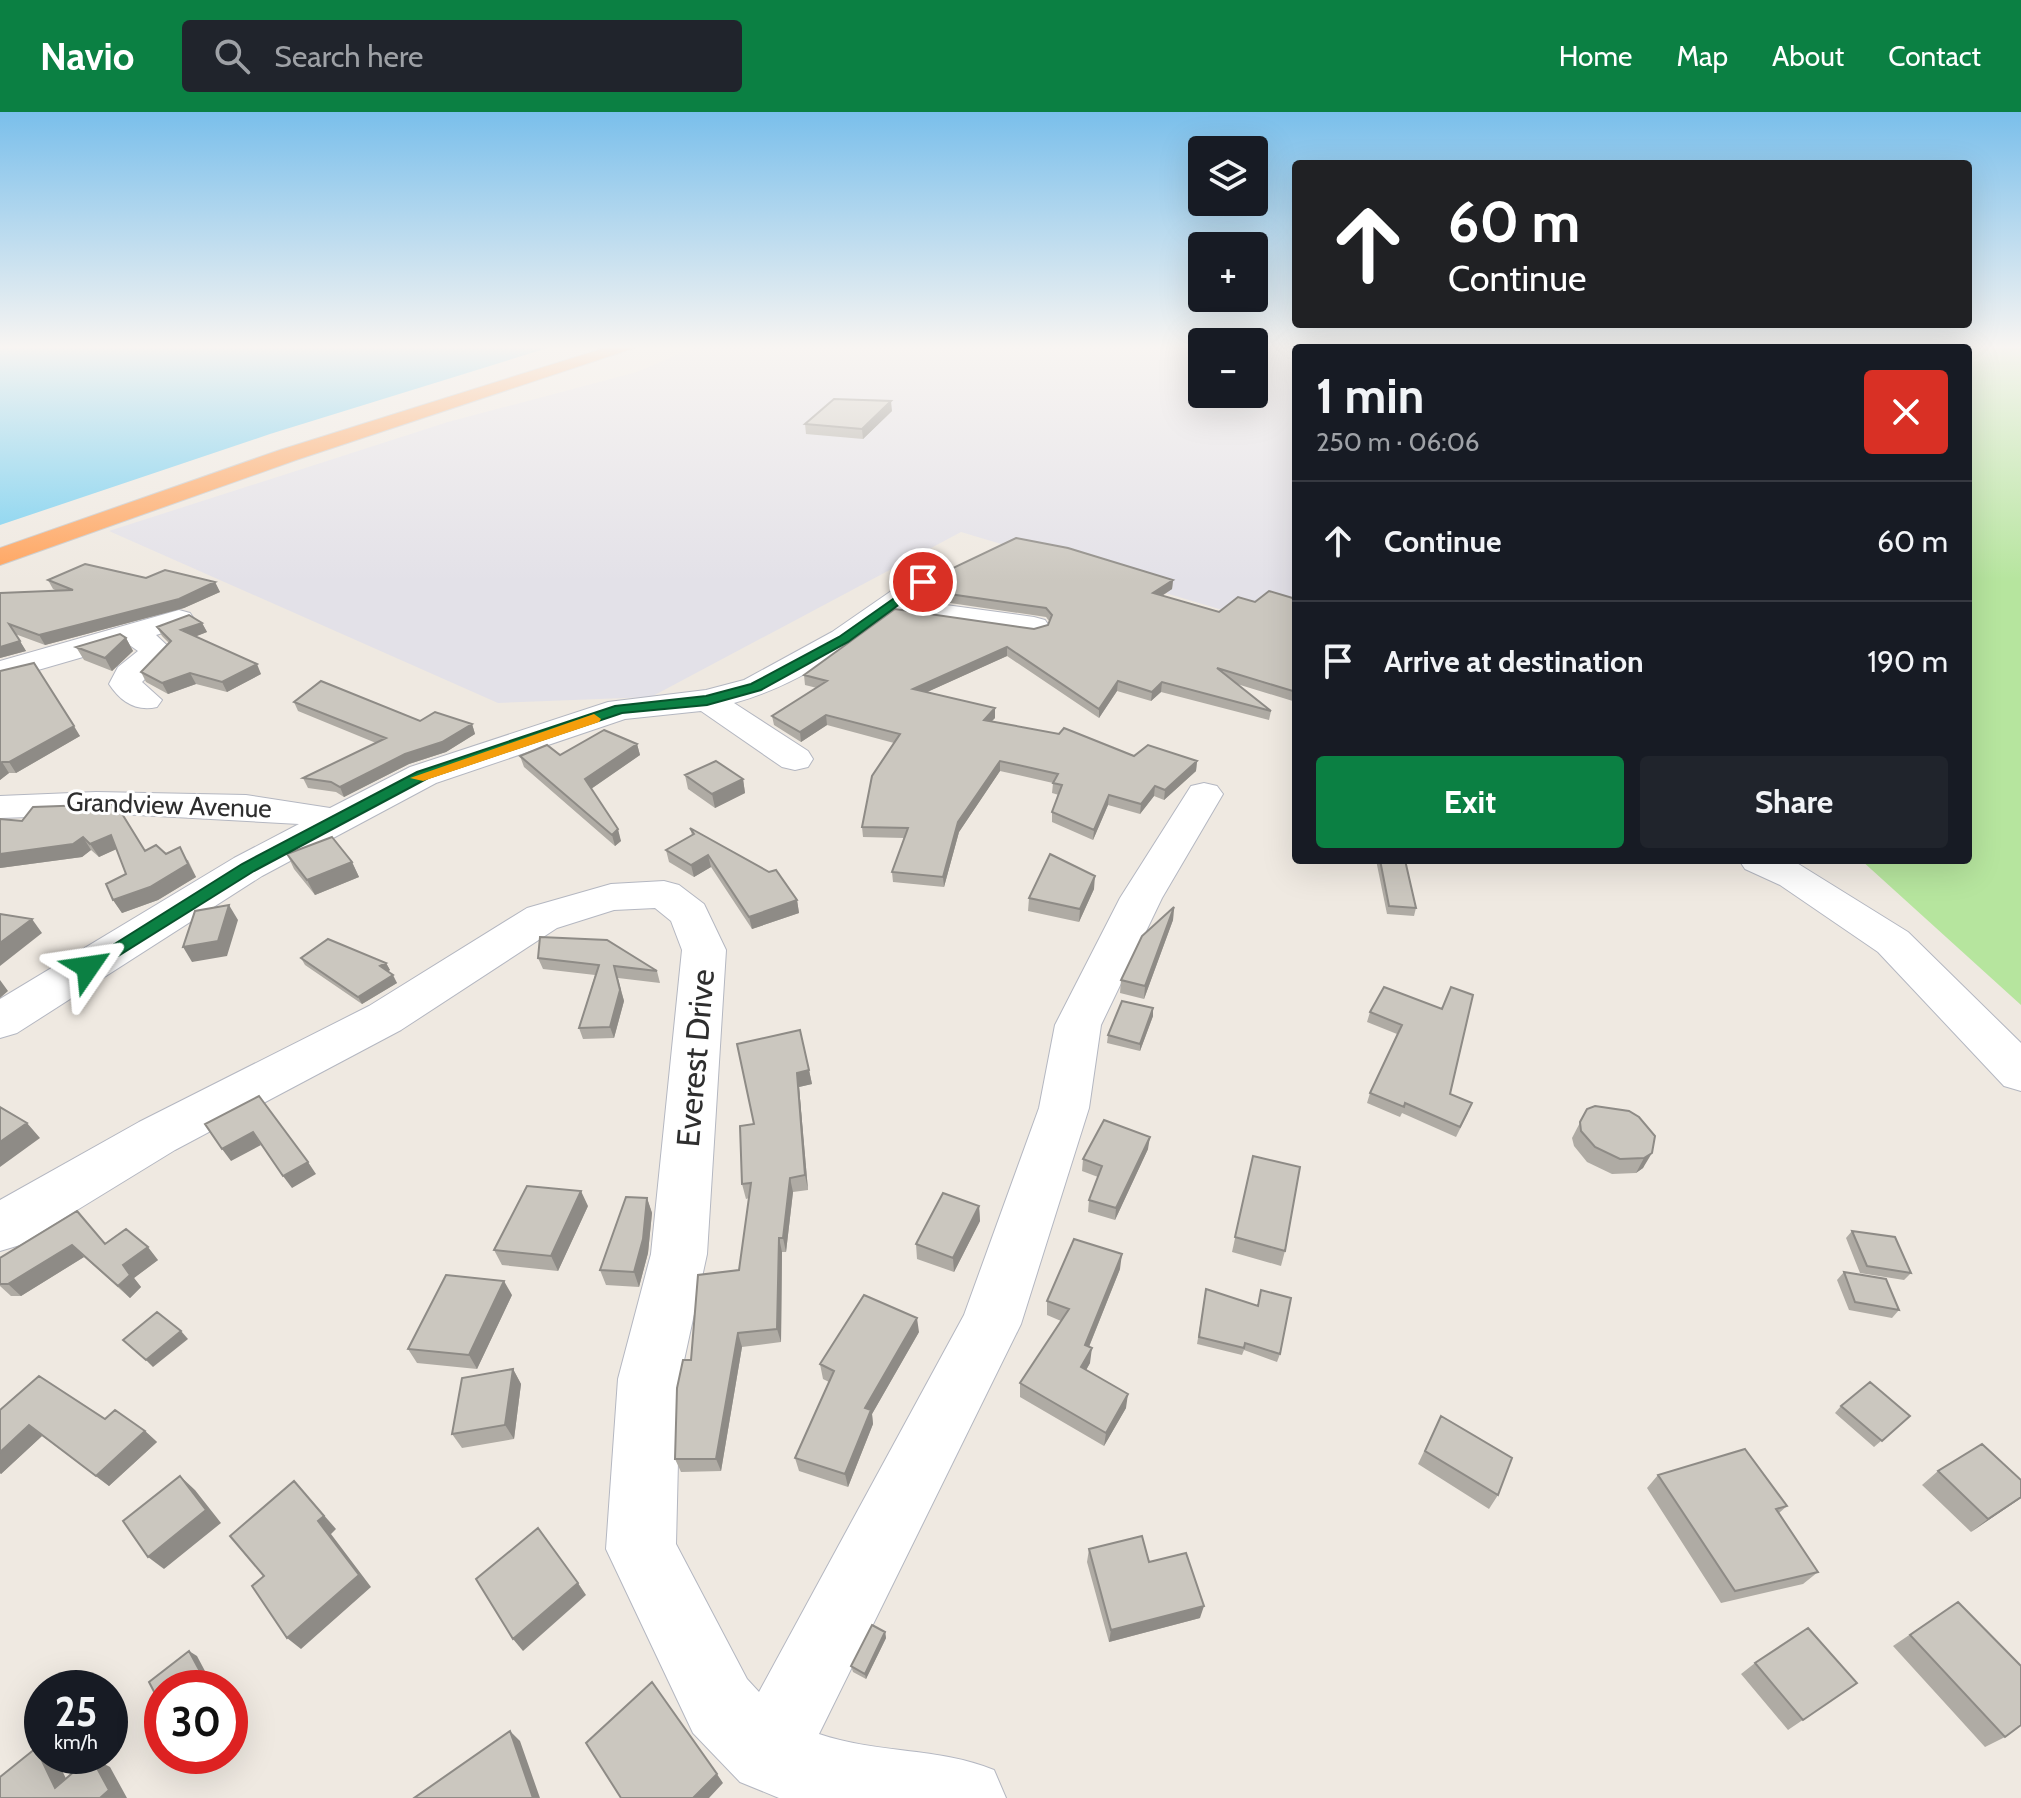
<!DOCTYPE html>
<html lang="en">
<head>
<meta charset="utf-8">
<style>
  :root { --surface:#171b24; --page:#20242c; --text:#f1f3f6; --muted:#9ea1a6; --line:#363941; --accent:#0b8043 }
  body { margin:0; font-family:Cabin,sans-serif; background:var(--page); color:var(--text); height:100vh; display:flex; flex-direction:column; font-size:30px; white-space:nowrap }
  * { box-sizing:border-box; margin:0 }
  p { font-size:26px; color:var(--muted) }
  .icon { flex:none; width:44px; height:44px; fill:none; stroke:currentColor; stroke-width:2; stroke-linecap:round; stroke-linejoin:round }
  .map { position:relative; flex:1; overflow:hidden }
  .details { position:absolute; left:1292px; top:232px; width:680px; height:520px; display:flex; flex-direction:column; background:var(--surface); border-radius:8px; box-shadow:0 8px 32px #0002 }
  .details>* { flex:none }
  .guide { position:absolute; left:1292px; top:48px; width:680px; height:168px; border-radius:8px; box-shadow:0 8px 32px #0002; background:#202124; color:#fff; overflow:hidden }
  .tools { position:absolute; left:1188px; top:24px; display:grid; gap:16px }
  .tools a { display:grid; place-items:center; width:80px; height:80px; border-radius:8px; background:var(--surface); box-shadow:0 8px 32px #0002; font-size:40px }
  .speed { position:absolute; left:24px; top:1558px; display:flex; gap:16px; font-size:40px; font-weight:700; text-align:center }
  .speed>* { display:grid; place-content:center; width:104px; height:104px; border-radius:50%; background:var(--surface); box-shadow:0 8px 32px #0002; line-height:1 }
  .speed small { font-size:20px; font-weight:400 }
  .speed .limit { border:12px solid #d22; background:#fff; color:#111 }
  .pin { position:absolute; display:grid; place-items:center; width:68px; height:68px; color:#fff; margin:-34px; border:4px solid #fff; border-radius:50%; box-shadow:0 2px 8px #0007 }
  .me { position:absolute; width:88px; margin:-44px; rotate:58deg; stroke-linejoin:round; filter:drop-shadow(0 0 6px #0008) }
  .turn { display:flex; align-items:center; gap:28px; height:168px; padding:0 24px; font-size:36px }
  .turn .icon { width:104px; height:104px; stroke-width:2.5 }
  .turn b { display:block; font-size:56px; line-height:68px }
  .round { display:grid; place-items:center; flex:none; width:84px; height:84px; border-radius:8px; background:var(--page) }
  .headline { display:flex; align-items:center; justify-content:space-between; height:136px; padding:0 24px }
  h1 { font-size:48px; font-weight:700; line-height:60px }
  .cta { display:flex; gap:16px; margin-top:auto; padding:16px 24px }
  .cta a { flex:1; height:92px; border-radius:8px; background:var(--accent); color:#fff; font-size:32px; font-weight:700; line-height:92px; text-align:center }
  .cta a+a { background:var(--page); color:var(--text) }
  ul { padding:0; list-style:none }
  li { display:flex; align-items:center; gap:24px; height:120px; padding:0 24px; border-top:2px solid var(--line) }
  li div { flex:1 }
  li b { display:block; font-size:30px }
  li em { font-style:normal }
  header { display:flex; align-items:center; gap:48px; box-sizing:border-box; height:112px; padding:0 40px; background:var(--accent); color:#fff }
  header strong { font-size:38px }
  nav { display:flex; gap:44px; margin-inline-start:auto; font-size:28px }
  .search { width:560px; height:72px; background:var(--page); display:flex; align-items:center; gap:20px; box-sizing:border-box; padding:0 28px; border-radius:8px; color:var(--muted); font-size:30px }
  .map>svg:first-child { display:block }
  .industrial { fill:#e3e1e8 }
  .green { fill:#b6e59e }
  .water { fill:#75cff0 }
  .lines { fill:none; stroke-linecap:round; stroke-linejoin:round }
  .minor-casing { stroke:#b4b7c1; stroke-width:2 }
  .highway-casing { stroke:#c9c9c9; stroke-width:2 }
  .minor { fill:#fff; fill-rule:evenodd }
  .highway { fill:#ffa35c; fill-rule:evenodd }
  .wall { fill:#afaba4 }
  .shaded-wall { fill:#8e8b86 }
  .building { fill:#cbc7bf; stroke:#8e8b86; stroke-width:2 }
  .route { fill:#0b8043; stroke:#07532c; stroke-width:2 }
  .slow { fill:#f59e0b }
  .labels { text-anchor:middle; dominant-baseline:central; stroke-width:6; stroke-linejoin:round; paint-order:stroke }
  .street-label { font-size:26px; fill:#2e2e2e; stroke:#fff }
  .near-street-label { font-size:32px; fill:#2e2e2e; stroke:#fff }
</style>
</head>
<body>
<header>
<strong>Navio</strong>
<div class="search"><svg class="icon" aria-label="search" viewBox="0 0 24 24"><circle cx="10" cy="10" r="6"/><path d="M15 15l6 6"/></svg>Search here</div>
<nav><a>Home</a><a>Map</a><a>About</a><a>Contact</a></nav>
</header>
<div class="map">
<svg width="2021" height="1686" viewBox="0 0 2021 1686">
  <rect width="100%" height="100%" fill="#efe9e1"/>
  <path class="industrial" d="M698,234h504v48h52v-48l399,2h-357v284l-335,-100 -310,165 -153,6 -389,-172 339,-109 189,-50z"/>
  <path class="green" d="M1652,234h369v659l-160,-145h107v-512z"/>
  <path class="water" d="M0,234h554l-284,88 -270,91z"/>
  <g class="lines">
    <defs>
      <path id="minor" d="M1326,234h19l1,2h-19z
        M923,462l10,2 4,6 -21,19 118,16 11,3 4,6 -4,6 -11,3 -139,-20c-49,36 -102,72 -161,88l74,48 5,8 -5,8 -13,3 -13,-3 -81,-56 -76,8 -189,64 -174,93 -245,157 -17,5v-39l234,-141 65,-34 -179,-10 -120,4v-22l96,-4 150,3 84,13 80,-41 198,-65 98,-12 38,-10 88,-48 81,-56z
        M179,498l11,3 4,6 -4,6 -34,10 17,16 -31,31 20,18 -5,7c-21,5 -37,-6 -48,-23l9,-17 20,-16 -10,-7 -128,37v-20z
        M1204,671l13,3 6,8 -61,104 -61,127 -12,83 -68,216 -202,410c59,20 119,13 175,36l12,28h-227l-39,-16 -47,-49 -87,-184 12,-170 33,-125 31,-304 -11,-29 -16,-13 -41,2 -57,18 -156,102 -226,120 -155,95 -20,6v-51l139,-78 230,-116 158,-98 84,-24 53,-3 15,4 25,19 22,46 -19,304 -27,125 -4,165 71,135 12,13 205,-377 75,-207 16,-83 65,-127 71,-112z
        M1739,748h53l116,72 113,111v48l-17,-5 -126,-134 -98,-67 -35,-16z"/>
      <path id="highway" d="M611,234h29l-344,114 -296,105v-17l280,-98z"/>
    </defs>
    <use href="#minor" class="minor-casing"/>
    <use href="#highway" class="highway-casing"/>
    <use href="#minor" class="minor"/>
    <use href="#highway" class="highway"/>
  </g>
  <path class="wall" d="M892,299l-29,28 -57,-5 -1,-10z
    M146,466l69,4 5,10 -36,16 -139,37 -30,-11 11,17 -26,7v-65l57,-2 -4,-2 -5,-9z
    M1173,468l-1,9 -10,7 57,16 36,-10 41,-3v103l-59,-18 34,27 -2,9 -108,-28 -10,9 -34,-10 -18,27 -92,-62 -80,36 68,16v10l-4,3 143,35 63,5 -1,10 -32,29 -10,-4 -14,18 -32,-9 -15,35 -41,-18v-10l7,-17 -7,-2 1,-10 -53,-12 -41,61 -15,55 -51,-5 -1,-10 12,-34 -41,-1 -1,-10 32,-84 -67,-18 -26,17 -27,-17 -2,-9 45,-28 -12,-3 -1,-10 230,-46 14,-4 1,-4 -3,-4 -123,-18 -1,-9z
    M202,511l5,9 -11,4 65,38 -34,18 -31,-8 -28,10 -22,-12 -5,-10 28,-29 -7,-7 -5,-9z
    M126,526l7,13 -21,20 -28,-11 -8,-13z
    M0,559l80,65 -64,37h-7l-9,7z
    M294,590l126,19 52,3 3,10 -29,18 -37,12 -65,33 -8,-5 -28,-4 -5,-10 73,-35 -78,-32z
    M637,632l3,11 -49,34 30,52 -6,5 -91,-79 -4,-11 40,-1z
    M685,663l58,4 2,14 -30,15 -27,-19z
    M0,707l22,2 123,30 21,3 22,6 8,17 -38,23 -36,13 -9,-13 13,-26 -10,-25 -17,8 -8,-7 -9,7 -82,11z
    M690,716l107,72 2,13 -47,16 -41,-62 -17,10 -25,-15 -3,-12 26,-15z
    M287,742l65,8 7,15 -44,18 -21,-26z
    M1376,748h29l11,48 -2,8 -27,-2z
    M1094,777l-15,33 -51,-11 1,-13z
    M1174,795l-1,13 -29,79 -24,-6 1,-13z
    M301,846l85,5 4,7 -2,1 9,12 -35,21 -57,-39z
    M538,846l119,13 3,12 -42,-5 6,23 -10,37 -31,1 -4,-11 16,-53 -52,-6z
    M1384,875l66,107 18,19 -12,24 -54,-24 -2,4 -33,-14 3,-10 27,-59 -30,-12 3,-10z
    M1153,896v8l-13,35 -33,-8 1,-8z
    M809,958l3,14 -13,3 9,103 -15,2 -7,60h-4l-1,90 -39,5 -21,124 -40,1 -6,-13 16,-99 48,-90 10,-72 -3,1 -4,-15 12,-60z
    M1587,997l68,27 -12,32 -7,5 -24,1 -25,-12 -13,-16 -2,-8z
    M1148,1037l-33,71 -27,-8 1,-12 9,-23 -16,-6 1,-12z
    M1253,1044l32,95 -4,15 -49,-14z
    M647,1086l5,15 -4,40 -9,34 -33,-2 -6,-15z
    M588,1094l-30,65 -56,-6 -8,-15z
    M979,1094l1,15 -26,51 -37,-13 -1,-15z
    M1852,1119l59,42 -7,7 -44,-7 -14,-35z
    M105,1132l53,16 -24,18 7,9 -11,11 -46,-41 -63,39h-10l-11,-10v-28z
    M1120,1157l-31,78 1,16 -4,7 40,38 -22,38 -84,-49v-14l41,-62 -14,-6v-14z
    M1844,1160l55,38 -7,8 -43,-8 -12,-30z
    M1206,1177l74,65 -3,8 -33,-12 -2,5 -45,-11z
    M512,1183l-35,74 -60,-6 -9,-14z
    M919,1220l-47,82 1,10 -25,63 -49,-16 -4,-13 34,-76 -6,-3 -3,-15z
    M513,1257l8,15 -7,55 -52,9 -10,-14z
    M1841,1294l69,10 -36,31 -39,-34z
    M0,1298l145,21 12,11 -48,44 -67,-50 -41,38 -1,-1z
    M1441,1304l57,79 -9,14 -71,-45z
    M1938,1359l83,9v18l-50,34 -49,-47z
    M1658,1363l129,31 -8,7 39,59 -15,12 -82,19 -74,-115z
    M1089,1437l60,13 51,56 -91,24 -22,-80z
    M1958,1490l47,135 -20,10 -92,-101z
    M885,1520l1,6 -20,41 -13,-7 -2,-6z
    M1755,1551l102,20 -69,47 -47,-56z"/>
  <path class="shaded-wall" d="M891,289l1,10 -29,28 -1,-10z
    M1173,468l-1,9 -20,13 1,-9z
    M215,470l5,10 -36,16 -139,37 -6,-10z
    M202,511l5,9 -20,8 -6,-10z
    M126,526l7,13 -21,20 -7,-13z
    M20,529l6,10 -26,7v-11z
    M1007,535v9l-93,42 -1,-9z
    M257,552l4,10 -34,18 -5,-10z
    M190,561l6,11 -28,10 -6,-11z
    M1118,569l-1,10 -18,27v-9z
    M1162,570l-1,10 -10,9 1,-9z
    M995,596v10l-11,11v-9z
    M826,603l1,10 -26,17 -1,-10z
    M472,612l3,10 -29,18 -37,12 -65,33 -4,-10 65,-33z
    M74,614l6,10 -64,37 -7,-11z
    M637,632l3,11 -52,36 -3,-12z
    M1000,649v10l-41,61 -15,55 -1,-10 15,-55z
    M1197,649l-1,10 -32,29 1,-10z
    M2,650l7,11 -9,7v-16z
    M743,667l2,14 -30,15 -3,-14z
    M1155,674l-1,10 -14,18 1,-10z
    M1109,683l-1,10 -15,35 1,-10z
    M618,717l3,12 -6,5 -3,-11z
    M111,723l8,13 -20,9 -9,-13z
    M83,725l8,13 -9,7 -82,11v-14z
    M180,735l16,30 -38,23 -36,13 -9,-13z
    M708,743l3,12 -17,10 -3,-12z
    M352,750l7,15 -44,18 -8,-15z
    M1095,764l-1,13 -15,33 1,-13z
    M797,788l2,13 -47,16 -3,-12z
    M229,793l9,15 -11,36 -35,6 -9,-15z
    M1174,795l-1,13 -29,79 1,-13z
    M32,807l10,14 -42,33v-23z
    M386,851l4,7 -6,4 -4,-8z
    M614,854l10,35 -10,37 -4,-11z
    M393,863l4,8 -35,21 -4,-7z
    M0,868l8,11 -8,7z
    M1153,896v8l-13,35v-7z
    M809,958l3,14 -13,3 9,103 -3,-15 -8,-102z
    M27,1011l13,15 -40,29v-25z
    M253,1020l8,13 -30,16 -9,-12z
    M1150,1025l-2,12 -33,71 1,-12z
    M1652,1041l-9,15 -7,5 8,-15z
    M308,1050l8,12 -24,14 -9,-12z
    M790,1066l3,14 -7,60 -3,-14z
    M581,1079l7,15 -30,65 -7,-15z
    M647,1086l5,15 -4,40 -9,34 -5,-15z
    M979,1094l1,15 -26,51 -1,-14z
    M779,1126l3,14 -1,90 -4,-13z
    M72,1133l12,12 -63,39 -13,-12z
    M148,1135l10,13 -24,18 7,9 -11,11 -12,-12 5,-21z
    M1122,1142l-2,15 -36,90 1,-14z
    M504,1169l8,14 -35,74 -8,-14z
    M917,1206l2,14 -47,82 1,10 -25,63 -3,-13 20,-66z
    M181,1219l7,8 -35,28 -7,-7z
    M738,1221l4,14 -21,124 -5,-12z
    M1092,1236l-2,15 -10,18 1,-14z
    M513,1257l8,15 -7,55 -9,-14z
    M1128,1282l-2,14 -22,38 2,-13z
    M29,1313l13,11 -41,38 -1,-1v-21z
    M145,1319l12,11 -48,44 -13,-10z
    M180,1364l15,14 26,33 -57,46 -16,-12z
    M294,1369l42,48 -5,5 40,53 -70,62 -14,-11z
    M2021,1385v1l-50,34 17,-13z
    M578,1471l8,12 -63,56 -10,-12z
    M1204,1494l-4,12 -91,24 2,-12z
    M885,1520l1,6 -20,41 -1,-5z
    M189,1539l8,5 17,32h-5z
    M510,1619l10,10 20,57h-7z
    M36,1636l6,3v5h10l4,2 19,39 -20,-9z
    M91,1645l19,10 17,31h-27z
    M717,1662l6,9 -14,15h-16z"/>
  <path class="building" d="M834,287l57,2 -29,28 -57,-5z
    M1016,426l52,10 105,32 -20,13 66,19 19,-15 17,5 14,-11 27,8v9l-2,1 2,3v80l-79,-24 54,43 -109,-29 -10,10 -34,-11 -19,28 -92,-62 -94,42 82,19 -11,12 75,14 5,-6 70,28 14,-11 49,16 -32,29 -10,-4 -14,18 -32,-9 -15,35 -42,-18 10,-27 -9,-2 5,-9 -58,-13 -42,61 -15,55 -51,-5 16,-44 -46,-1 10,-51 28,-42 -74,-19 -26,17 -28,-16 55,-35 -23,-6 91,-66 139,20 14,-4 4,-10 -6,-7 -124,-18 33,-23z
    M85,452l61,14 19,-8 50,12 -36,17 -140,36 -30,-11 11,17 -20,6v-54l73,-3 -25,-10z
    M189,503l13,8 -21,7 76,34 -35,18 -32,-9 -28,10 -21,-11 30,-31 -14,-14z
    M120,522l6,4 -21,20 -29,-11z
    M34,551l40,63 -65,36h-7l-2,2v-93z
    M321,569l99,40 15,-9 37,12 -30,18 -37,12 -65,33 -9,-5 -28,-4 83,-40 -92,-36z
    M604,618l33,14 -52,35 33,50 -6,6 -92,-79 27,-11 13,10z
    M716,649l27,18 -31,15 -27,-19z
    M116,692l29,47 11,-6 10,9 14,-7 8,17 -38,23 -37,13 -7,-16 20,-10 -15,-39 -21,9 -7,-7 -10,7 -73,10v-35l22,2 11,-14z
    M690,716l79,44 7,-2 21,30 -48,17 -41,-62 -17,10 -25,-15 28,-16z
    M332,725l20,25 -45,18 -20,-26z
    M1050,742l45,22 -15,33 -51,-11z
    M1380,748h25l11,48 -27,-2z
    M229,793l-11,36 -35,6 12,-36z
    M1174,795l-29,79 -24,-6 21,-44z
    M0,802l32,5 -32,24z
    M540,825l67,3 50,31 -43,-5 6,24 -10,37 -31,1 20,-63 -61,-7z
    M328,827l58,24 -6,3 13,9 -35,22 -57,-39z
    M1384,875l58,22 9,-22 22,8 -23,99 22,9 -12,24 -55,-24 -1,4 -34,-14 32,-68 -32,-13z
    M1122,889l31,7 -13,36 -32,-9z
    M800,918l9,40 -12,3 8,102 -15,3 -7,60h-4l-2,91 -39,4 -22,126h-41l2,-71 6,-28h8l7,-85 41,-5 12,-87 -9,1 -2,-58 14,-2 -17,-80z
    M259,984l49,66 -25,14 -30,-44 -31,17 -17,-25z
    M1595,994l34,5 10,6 16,19 -3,17 -8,5 -24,1 -25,-12 -14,-16 -1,-9 7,-13z
    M0,995l27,16 -27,19z
    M1104,1008l46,17 -34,71 -27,-8 13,-34 -19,-7z
    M1253,1044l47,11 -15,84 -50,-14z
    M527,1074l54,5 -30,65 -57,-6z
    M943,1081l36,13 -26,52 -37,-14z
    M626,1085l21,1 -4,41 -9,33 -34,-2z
    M77,1099l28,33 21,-15 22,18 -25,18 7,10 -12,11 -46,-41 -64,39h-8v-26z
    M1852,1119l43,6 16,36 -44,-7z
    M1074,1127l48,15 -37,91 7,3 -11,19 47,27 -22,39 -86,-50 49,-74 -22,-8z
    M1844,1160l42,7 13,31 -44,-8z
    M446,1163l58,6 -35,74 -61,-6z
    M1206,1177l52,17 3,-16 30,8 -11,56 -35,-11 -1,5 -45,-11z
    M864,1183l53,23 -52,90 6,2 -26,64 -50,-16 39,-87 -14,-7z
    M157,1200l24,19 -35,29 -23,-20z
    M513,1257l-8,56 -53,9 10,-56z
    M39,1264l66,43 10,-9 30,21 -49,45 -67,-51 -29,27v-42z
    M1870,1270l40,34 -28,25 -41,-35z
    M1441,1304l71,42 -14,37 -73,-44z
    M1982,1332l39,36v17l-33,22 -50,-48z
    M1745,1337l42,57 -11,3 42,63 -83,19 -77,-116z
    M180,1364l26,34 -58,47 -25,-36z
    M294,1369l30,35 -6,5 41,54 -72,63 -35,-52 12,-10 -34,-40z
    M538,1416l40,55 -65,56 -37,-60z
    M1142,1424l7,26 37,-9 18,53 -93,24 -22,-81z
    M1958,1490l63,64v59l-16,12 -95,-102z
    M872,1513l13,7 -20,42 -14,-8z
    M1808,1516l49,55 -54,37 -48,-57z
    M189,1539l20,37h-47v19l-13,-25z
    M652,1570l65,92 -24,24h-72l-35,-55z
    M510,1619l23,67h-119z
    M36,1636l19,40 36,-31 18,33 -9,8h-100v-21z"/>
  <linearGradient id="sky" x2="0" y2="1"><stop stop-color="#7abfeb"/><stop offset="0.5" stop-color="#f8f5f2"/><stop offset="1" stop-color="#f8f5f2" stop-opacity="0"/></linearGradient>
  <rect width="2021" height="470" fill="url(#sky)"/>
  <path class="route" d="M923,466l6,4 -2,2 -79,58 -87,48 -54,15 -85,8 -194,65 -174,93 -160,100 -6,2 -10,-6 164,-103 175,-92 198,-66 91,-10 45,-12 88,-47z"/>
  <path class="slow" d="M594,602l7,5 -2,3 -176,59 -13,-3z"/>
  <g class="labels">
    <g class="street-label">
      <text transform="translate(169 693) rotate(2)">Grandview Avenue</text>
    </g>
    <g class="near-street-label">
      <text transform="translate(695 946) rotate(-85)">Everest Drive</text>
    </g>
  </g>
</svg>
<div class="tools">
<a><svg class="icon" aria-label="layers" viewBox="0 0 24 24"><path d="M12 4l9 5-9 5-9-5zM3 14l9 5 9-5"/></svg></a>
<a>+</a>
<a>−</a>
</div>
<div class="speed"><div>25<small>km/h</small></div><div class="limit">30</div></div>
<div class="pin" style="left:923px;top:470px;background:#d93025"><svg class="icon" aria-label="arrive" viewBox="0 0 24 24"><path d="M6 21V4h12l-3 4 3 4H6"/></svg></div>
<svg class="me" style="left:88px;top:855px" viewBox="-20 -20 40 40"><path d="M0-17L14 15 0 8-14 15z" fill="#0b8043" stroke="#fff" stroke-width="4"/></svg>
<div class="guide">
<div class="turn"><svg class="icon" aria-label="ahead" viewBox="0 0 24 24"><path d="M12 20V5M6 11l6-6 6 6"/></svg><div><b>60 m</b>Continue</div></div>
</div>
<section class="details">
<div class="headline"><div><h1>1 min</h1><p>250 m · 06:06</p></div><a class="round" style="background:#d93025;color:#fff"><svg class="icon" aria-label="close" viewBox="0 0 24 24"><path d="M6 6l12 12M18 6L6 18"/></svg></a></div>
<ul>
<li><svg class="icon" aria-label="ahead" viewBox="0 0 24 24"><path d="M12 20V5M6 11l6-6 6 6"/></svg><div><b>Continue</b></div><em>60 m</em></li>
<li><svg class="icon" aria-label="arrive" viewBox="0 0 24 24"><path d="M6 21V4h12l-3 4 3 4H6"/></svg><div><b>Arrive at destination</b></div><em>190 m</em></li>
</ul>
<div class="cta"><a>Exit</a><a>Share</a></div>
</section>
</div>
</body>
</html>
